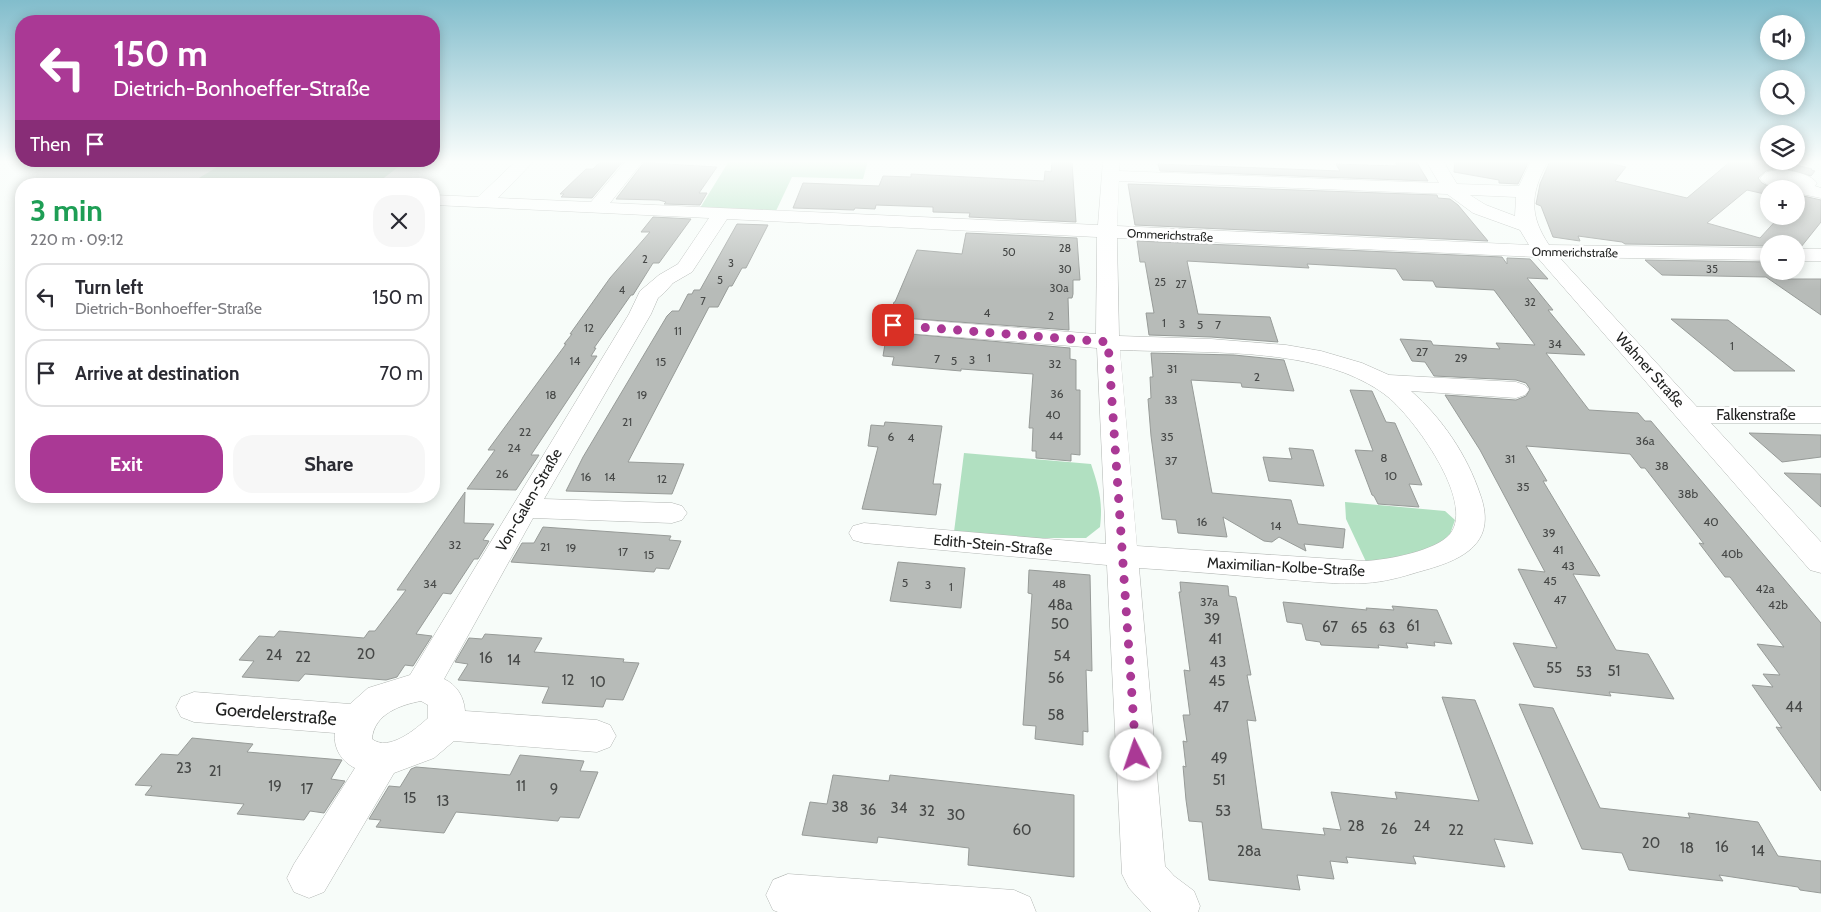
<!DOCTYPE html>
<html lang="en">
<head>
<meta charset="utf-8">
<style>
  :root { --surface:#fff; --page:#f7f7f7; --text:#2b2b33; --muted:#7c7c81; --line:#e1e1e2; --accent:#aa3995 }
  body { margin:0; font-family:Cabin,sans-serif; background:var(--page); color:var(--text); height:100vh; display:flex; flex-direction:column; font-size:19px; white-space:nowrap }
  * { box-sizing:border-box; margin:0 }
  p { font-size:16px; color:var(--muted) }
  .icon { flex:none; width:28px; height:28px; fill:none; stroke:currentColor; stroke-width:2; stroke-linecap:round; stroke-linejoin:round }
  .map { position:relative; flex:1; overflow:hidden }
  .panel { position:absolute; left:15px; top:178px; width:425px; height:325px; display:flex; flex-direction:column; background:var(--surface); border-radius:20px; box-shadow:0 2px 12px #0003 }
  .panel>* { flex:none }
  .banner { position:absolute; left:15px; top:15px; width:425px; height:152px; border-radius:20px; box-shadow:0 2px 12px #0003; background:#aa3995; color:#fff; overflow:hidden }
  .controls { position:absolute; left:1760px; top:15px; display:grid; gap:10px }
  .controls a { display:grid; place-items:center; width:45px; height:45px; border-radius:50%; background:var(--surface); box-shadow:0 2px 12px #0003; font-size:25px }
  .pin { position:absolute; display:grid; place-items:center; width:42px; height:42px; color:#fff; margin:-21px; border-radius:10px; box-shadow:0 2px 8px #0006 }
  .me { position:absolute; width:55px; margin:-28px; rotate:356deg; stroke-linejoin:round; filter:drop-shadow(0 0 4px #0008) }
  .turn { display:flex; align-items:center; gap:18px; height:105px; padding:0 15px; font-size:22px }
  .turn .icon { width:65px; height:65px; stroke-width:2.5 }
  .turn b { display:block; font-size:35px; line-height:42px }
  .then { display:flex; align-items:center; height:48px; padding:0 15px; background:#0003; gap:10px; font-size:19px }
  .round { display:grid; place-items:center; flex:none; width:52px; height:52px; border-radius:20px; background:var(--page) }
  .headline { display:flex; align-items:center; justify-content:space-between; height:85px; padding:0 15px }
  h1 { font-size:30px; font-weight:700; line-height:38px; color:#1e9e55 }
  .cta { display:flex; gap:10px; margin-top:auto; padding:10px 15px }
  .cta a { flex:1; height:58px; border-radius:20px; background:var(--accent); color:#fff; font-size:20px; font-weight:700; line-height:58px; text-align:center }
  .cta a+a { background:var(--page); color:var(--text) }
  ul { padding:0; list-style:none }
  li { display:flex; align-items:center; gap:15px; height:68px; margin:0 10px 8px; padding:0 5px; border:2px solid var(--line); border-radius:20px }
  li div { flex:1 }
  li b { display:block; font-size:19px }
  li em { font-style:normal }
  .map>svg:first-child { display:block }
  .green { fill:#b1e0c1 }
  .building { fill:#b7bbb8; stroke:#979b98 }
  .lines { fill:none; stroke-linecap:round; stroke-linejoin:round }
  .minor-casing { stroke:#b2b6b3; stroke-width:1 }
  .minor { fill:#fff; fill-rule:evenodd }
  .route { stroke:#aa3995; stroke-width:9; stroke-dasharray:0 16.2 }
  .labels { text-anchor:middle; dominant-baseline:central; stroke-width:5; stroke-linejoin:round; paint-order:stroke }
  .far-number-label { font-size:11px; fill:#464847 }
  .far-street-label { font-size:12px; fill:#212221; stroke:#fff }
  .number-label { font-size:12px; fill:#464847 }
  .street-label { font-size:15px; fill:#212221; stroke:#fff }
  .near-number-label { font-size:15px; fill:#464847 }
  .near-street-label { font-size:18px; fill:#212221; stroke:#fff }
</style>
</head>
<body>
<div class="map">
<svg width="1821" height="912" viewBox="0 0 1821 912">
  <rect width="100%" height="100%" fill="#f7fcf9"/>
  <path class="green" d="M227,161h179l-30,23h-187z
    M729,161h139l-5,18 -71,-2 -16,34 -76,-3z
    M964,453l127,11c8,24 12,38 9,63l-14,11h-51l-81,-6z
    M1345,502l100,9 10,9 -8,23 -79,23 -22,-47z"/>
  <path class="building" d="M601,161h22l-31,37 -31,-1 3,-3h-4l26,-25h7z
    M645,161h7l-2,2 67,4 -18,26h8l-7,12 -36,-1 2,-2 -7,-2 -43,-1z
    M1395,161h21l12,20 -268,-10 -2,-7 182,7 -4,-7 61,2z
    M1455,161h74l-11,23 -19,-1v-3l-45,-8z
    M1550,161h50l26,6 -11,14 72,17 44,-37h49l32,8 -1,1 4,1 -4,5 -24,-7 -10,-1 -11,3 -8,7 4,5 12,6h-5v6l-22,-5 -40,33 53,15 20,-22h16v-18l3,-3 22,5v22l-20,25h-5v-3h-27v2l-144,-2 -3,-2 -44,-6 2,5 -27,-4 -12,-31 -5,-2 4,-20z
    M1052,162l20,1 4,59 -107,-5 1,-4 -37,-1v-5l-57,-2 -1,4 -20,-1 -1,2 -61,-2 10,-25 76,3 4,-10 28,1v-3l133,7 1,-10 6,1z
    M1128,184l309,11 1,3 12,1 8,6 30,36 -353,-16z
    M653,217l38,2 -32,44h-6l-20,32h-2l-37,53h2l-5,8h6l-66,99h8l-23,35 -49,-1 28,-39h-7l78,-106h-2l8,-10h-2l40,-56 40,-46h-9z
    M737,224l31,1 -22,43h-4l-10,18h-3l-11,21h-9l-81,155 56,2 -12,30 -106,-3 17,-34 84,-141 5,-5h7l9,-17h4l2,-4h6z
    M966,233l111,5 3,42h-7v14l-1,4h-4l1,32 -180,-13 5,-15h1l22,-52 45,4z
    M1137,241l365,16 5,7v-6l23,1 18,20 -21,-1 26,32h-5l37,45 -39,-2 30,40 13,17 49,3 7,8h6l170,202v168l-45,-64 6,1 -30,-43 21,2 -10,-13 17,1 -23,-31 27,3 -54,-70h-5l-26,-34 5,1 -59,-76h-4l-11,-14 -104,-8 21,35h-4l57,95 -27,-2 43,76 32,4 26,45 -65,-7 2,4 -77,-9 -21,-44 44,5 -39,-79 27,3 -65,-122 -35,-55 71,5 10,-4 4,-7 -4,-6 -10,-3 -82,-4 -9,-14 -13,-1 -12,-22 31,2 2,4 67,4 -4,-6 39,2 -41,-55 -58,-3 -3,-6 -30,-1 -7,-11 -89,-5 2,4 -122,-7 11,53 72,3 8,25 -67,-5 -62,-2 -3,-22h8l-9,-51h-5z
    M1645,260l124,2v9h13l-6,8h45v36l-55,-38 -104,-2z
    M1671,319l57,1 67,51h-61z
    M887,332l183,16v11l6,1v30h4v65l-9,-1v7l-35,-3v-7h-4l1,-23h-4l4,-54 -72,-5v2l-69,-6 2,-8 -11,-1z
    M1151,353l83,2 50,5 10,31 -52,-4 -1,-4 -50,-3 21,113 79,7 7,24 47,5 -2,19 -39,-4 2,7 -27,-14 -7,5 -8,-1 -41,-24 4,20 -49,-4 -2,-13 -14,-1 -11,-83 -3,-37 3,-1 -1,-21h3z
    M1350,390l22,1 14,31 9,1 27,62 -13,-1 10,23 -41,-3 -4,-8 -2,-1 -17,-45 18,1z
    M885,422l57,4 -9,58h8l-5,31 -74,-6 16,-62 -10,-1 3,-21 13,1z
    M1749,433l72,2v22l-39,5z
    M1289,448l24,2 11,36 -55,-5 -6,-24 29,2z
    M1784,473l37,1v33z
    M465,492l-1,31 30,1 -11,16 6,1 -11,18h-4l-23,35 -8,-1 -27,41 16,2 -19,30 -8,-1 -8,12 -11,3 -81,-6 -6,7 -57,-4 12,-16 -15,-1 20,-24 15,1 5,-6 85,7 5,-7h6l31,-41h-9z
    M543,527l128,9 -2,4 12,1 -12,28 -13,-1 -2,4 -143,-10 11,-19h12z
    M898,562l67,6 -4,40 -71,-7z
    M1029,570l61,5 2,96 -6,-1 2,62 -5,-1v14l-48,-6 1,-13 -13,-1 9,-131 -4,-1z
    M1180,582l48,4 1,10 7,1 15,78h-4l9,46 -9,-1 15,109 63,6 -2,-7 18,2 -10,-38 66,7 -2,-7 84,9 -37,-104 33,3 58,144 -39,-5 11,28 -92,-11 3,8 -70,-7 2,6 -18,-2 4,18 -37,-4 3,15 -91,-10 -7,-58 -13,-1 -3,-21 -3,-34 3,1 -3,-26 4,1 -4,-27h7l-6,-45 6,1 -11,-79h2z
    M1283,602l84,8 -1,-2 28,2 -2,-4 45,4 15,34 -18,-2 1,4 -29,-3 2,5 -30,-3 1,3 -58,-3 -1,-3 -14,-2 -4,-16 -15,-2z
    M485,634l57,4 -8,14 90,7 -1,3 16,1 -16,37 -17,-1 -3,8 -61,-4 7,-16 -91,-7 10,-16 -13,-2 14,-24 13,1z
    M1519,704l34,4 47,100 90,10 -2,-5 70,9 20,34 43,5v32l-21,-3 -2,-3 -79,-12 4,6 -94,-11 -7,-17 -40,-4z
    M192,738l61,6 -6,8 95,8 -11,19 14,2 -21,32 -14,-2 -6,9 -67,-6 7,-10 -99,-9 7,-9 -17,-1 26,-31 17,1z
    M520,755l64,6 -4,10 18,1 -19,46 -19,-1 -2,4 -102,-9 -12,21 -68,-6 5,-7 -12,-1 20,-33 11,1 11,-18 5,-2 94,8z
    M833,775l56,6 1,-6 184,20v82l-106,-12 1,-17 -91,-11 -1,6 -75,-8 8,-33 17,2z"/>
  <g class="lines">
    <defs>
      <path id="minor" d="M516,161h18l-36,37 93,4 35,-41h17l-33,42 488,22 5,-64h16v10l320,12 -13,-22h17l14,23 62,2 12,-25h17c-18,33 -19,54 1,84l220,3v12l-210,-3 138,150h124v16h-110l110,119v31l-11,-3 -273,-313 -420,-19 2,98 92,3 75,6 35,6 41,12 27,12 127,7 9,3 4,5 -4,5 -9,3 -105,-7c31,27 56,64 69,103 19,52 -21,67 -62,78 -16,5 -34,10 -52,11 -28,2 -58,-2 -87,-4 -47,-4 -93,-8 -140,-11l26,298 9,10 20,15 6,15 -2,6h-47l-22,-24 -7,-14 -15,-309 -243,-22 -11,-3 -4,-7 4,-7 11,-3 242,21 -9,-196 -204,-16 -8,-2 -3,-5 3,-5 8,-2 203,16 1,-97 -370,-18 -35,53 -19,11 -9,10 -6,5 -7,16 -107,185 128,4 10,3 5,7 -5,7 -10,3 -139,-5 -89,161c13,6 20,18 21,32l132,9 13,5 6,11 -6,11 -13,5 -143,-11 -20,17 -40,15 -70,119 -15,6 -15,-6 -7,-14 7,-14 61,-96c-13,-6 -22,-20 -20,-35l-141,-11 -13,-5 -5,-10 5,-10 13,-5 156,12 18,-16 42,-13 219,-361 11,-23 19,-16 19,-11 31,-46 -275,-13v-10l44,2zM1119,181l328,13 26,19 47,17 9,15 -412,-19zM1470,195l46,2 -1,19 -29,-11zM1120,350c71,3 159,-2 225,23 15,6 31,14 43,24 25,20 88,105 62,137 -14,17 -63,26 -85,27l-228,-15zM421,701l7,4v13c-12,11 -39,34 -56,21 2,-25 28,-34 49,-38z
        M1777,170c12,0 33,3 40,13l-2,3 6,2v10l-25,-5v-4c-12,0 -28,0 -36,-11l7,-6z
        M1796,249h25v12h-25z
        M788,874l226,16 16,7 6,15h-258l-5,-2 -7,-15 7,-15z"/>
    </defs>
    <use href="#minor" class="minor-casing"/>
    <use href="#minor" class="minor"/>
  </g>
  <linearGradient id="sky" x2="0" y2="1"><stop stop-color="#82bdcc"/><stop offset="0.56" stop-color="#fbfefc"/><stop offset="1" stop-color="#fbfefc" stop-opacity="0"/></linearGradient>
  <rect width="1821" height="289" fill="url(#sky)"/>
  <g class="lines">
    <path class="route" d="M893,325l215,17 28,413"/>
  </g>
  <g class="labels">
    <g class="far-number-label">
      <text x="1065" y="248">28</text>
      <text x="1009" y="252">50</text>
      <text x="645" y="259">2</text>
      <text x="731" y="263">3</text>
      <text x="1065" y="269">30</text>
      <text x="1712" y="269">35</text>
      <text x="720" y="280">5</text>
      <text x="1160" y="282">25</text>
      <text x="1181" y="284">27</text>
      <text x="1059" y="288">30a</text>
      <text x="622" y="290">4</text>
      <text x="703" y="301">7</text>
      <text x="1530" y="302">32</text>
    </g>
    <g class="far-street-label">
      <text transform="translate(1170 235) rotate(3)">Ommerichstraße</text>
      <text transform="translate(1575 252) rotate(1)">Ommerichstraße</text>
    </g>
    <g class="number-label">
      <text x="987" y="312">4</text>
      <text x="1051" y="315">2</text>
      <text x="1164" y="322">1</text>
      <text x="1182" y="323">3</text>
      <text x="1200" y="324">5</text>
      <text x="1218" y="324">7</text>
      <text x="589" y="327">12</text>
      <text x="678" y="330">11</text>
      <text x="1555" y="343">34</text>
      <text x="1732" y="345">1</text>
      <text x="1422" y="351">27</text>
      <text x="989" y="357">1</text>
      <text x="1461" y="357">29</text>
      <text x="937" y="358">7</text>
      <text x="972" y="359">3</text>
      <text x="575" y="360">14</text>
      <text x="954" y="360">5</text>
      <text x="661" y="361">15</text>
      <text x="1055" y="363">32</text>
      <text x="1172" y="368">31</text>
      <text x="1257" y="376">2</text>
      <text x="1057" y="393">36</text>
      <text x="551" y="394">18</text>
      <text x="642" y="394">19</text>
      <text x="1171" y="399">33</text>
      <text x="1053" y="414">40</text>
      <text x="627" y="421">21</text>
      <text x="525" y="431">22</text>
      <text x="1056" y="435">44</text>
      <text x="891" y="436">6</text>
      <text x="1167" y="436">35</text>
      <text x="911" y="437">4</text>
      <text x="1645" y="440">36a</text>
      <text x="514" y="447">24</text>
      <text x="1384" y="457">8</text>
      <text x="1510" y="458">31</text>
      <text x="1171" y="460">37</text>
      <text x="1662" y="465">38</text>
      <text x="502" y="473">26</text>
      <text x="1391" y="475">10</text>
      <text x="586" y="476">16</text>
      <text x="610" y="476">14</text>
      <text x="662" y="478">12</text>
      <text x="1523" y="486">35</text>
      <text x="1688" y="493">38b</text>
      <text x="1202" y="521">16</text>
      <text x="1711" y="521">40</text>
      <text x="1276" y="525">14</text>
      <text x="1549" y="532">39</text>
      <text x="455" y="544">32</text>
      <text x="545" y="546">21</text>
      <text x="571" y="547">19</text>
      <text x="1558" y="549">41</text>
      <text x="623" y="551">17</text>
      <text x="1732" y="553">40b</text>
      <text x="649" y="554">15</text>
      <text x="1568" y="565">43</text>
      <text x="1550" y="580">45</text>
      <text x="905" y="582">5</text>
      <text x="430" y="583">34</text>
      <text x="1059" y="583">48</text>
      <text x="928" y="584">3</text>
      <text x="951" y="586">1</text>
      <text x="1765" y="588">42a</text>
      <text x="1560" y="599">47</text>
      <text x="1209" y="601">37a</text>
      <text x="1778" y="604">42b</text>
    </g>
    <g class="street-label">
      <text transform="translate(1650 370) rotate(48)">Wahner Straße</text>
      <text x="1756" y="415">Falkenstraße</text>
      <text transform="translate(529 500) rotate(-60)">Von-Galen-Straße</text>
      <text transform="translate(993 545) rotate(5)">Edith-Stein-Straße</text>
      <text transform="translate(1286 567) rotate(3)">Maximilian-Kolbe-Straße</text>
    </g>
    <g class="near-number-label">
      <text x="1060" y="605">48a</text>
      <text x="1212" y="619">39</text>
      <text x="1060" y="624">50</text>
      <text x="1413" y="626">61</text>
      <text x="1330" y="627">67</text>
      <text x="1359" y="628">65</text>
      <text x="1387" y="628">63</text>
      <text x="1215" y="639">41</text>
      <text x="366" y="654">20</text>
      <text x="274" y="655">24</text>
      <text x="1062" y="656">54</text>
      <text x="303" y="657">22</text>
      <text x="486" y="658">16</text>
      <text x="514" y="660">14</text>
      <text x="1218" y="662">43</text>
      <text x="1554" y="668">55</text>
      <text x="1614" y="671">51</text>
      <text x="1584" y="672">53</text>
      <text x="1056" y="678">56</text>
      <text x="568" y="680">12</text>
      <text x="1217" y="681">45</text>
      <text x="598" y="682">10</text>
      <text x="1221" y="707">47</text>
      <text x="1794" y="707">44</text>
      <text x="1056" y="715">58</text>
      <text x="1219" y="758">49</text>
      <text x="184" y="768">23</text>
      <text x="215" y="771">21</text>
      <text x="1219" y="780">51</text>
      <text x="275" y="786">19</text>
      <text x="521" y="786">11</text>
      <text x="307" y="789">17</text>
      <text x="554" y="789">9</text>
      <text x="410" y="798">15</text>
      <text x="443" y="801">13</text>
      <text x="840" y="807">38</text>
      <text x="899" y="808">34</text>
      <text x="868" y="810">36</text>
      <text x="927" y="811">32</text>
      <text x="1223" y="811">53</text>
      <text x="956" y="815">30</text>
      <text x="1356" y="826">28</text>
      <text x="1422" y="826">24</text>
      <text x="1389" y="829">26</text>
      <text x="1022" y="830">60</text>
      <text x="1456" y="830">22</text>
      <text x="1651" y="843">20</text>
      <text x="1722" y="847">16</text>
      <text x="1687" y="848">18</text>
      <text x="1249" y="851">28a</text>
      <text x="1758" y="851">14</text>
    </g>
    <g class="near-street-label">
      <text transform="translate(276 714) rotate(5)">Goerdelerstraße</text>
    </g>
  </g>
</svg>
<div class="controls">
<a><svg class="icon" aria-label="sound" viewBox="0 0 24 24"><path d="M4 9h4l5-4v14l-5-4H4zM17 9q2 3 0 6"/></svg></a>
<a><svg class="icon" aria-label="search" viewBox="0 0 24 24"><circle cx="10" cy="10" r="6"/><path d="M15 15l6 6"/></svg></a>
<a><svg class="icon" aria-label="layers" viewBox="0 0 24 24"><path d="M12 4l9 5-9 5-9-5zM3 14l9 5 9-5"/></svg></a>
<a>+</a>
<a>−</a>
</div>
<div class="pin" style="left:893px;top:325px;background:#d93025"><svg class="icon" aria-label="arrive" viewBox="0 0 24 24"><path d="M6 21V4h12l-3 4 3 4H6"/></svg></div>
<svg class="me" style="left:1136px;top:755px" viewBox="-20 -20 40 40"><circle r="19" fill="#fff"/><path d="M0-13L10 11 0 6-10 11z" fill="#aa3995"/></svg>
<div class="banner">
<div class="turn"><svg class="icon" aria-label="left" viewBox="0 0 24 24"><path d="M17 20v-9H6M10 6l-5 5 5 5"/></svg><div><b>150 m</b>Dietrich-Bonhoeffer-Straße</div></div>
<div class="then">Then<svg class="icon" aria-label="arrive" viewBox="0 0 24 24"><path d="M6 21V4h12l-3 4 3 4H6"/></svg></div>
</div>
<section class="panel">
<div class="headline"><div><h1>3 min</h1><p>220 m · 09:12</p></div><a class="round"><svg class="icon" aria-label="close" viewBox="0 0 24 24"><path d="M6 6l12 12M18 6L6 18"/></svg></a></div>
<ul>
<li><svg class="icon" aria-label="left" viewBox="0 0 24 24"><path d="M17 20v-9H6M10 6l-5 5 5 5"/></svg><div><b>Turn left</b><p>Dietrich-Bonhoeffer-Straße</p></div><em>150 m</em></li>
<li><svg class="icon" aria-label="arrive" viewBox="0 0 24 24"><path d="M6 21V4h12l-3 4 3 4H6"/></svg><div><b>Arrive at destination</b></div><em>70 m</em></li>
</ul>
<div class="cta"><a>Exit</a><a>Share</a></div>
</section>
</div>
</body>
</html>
